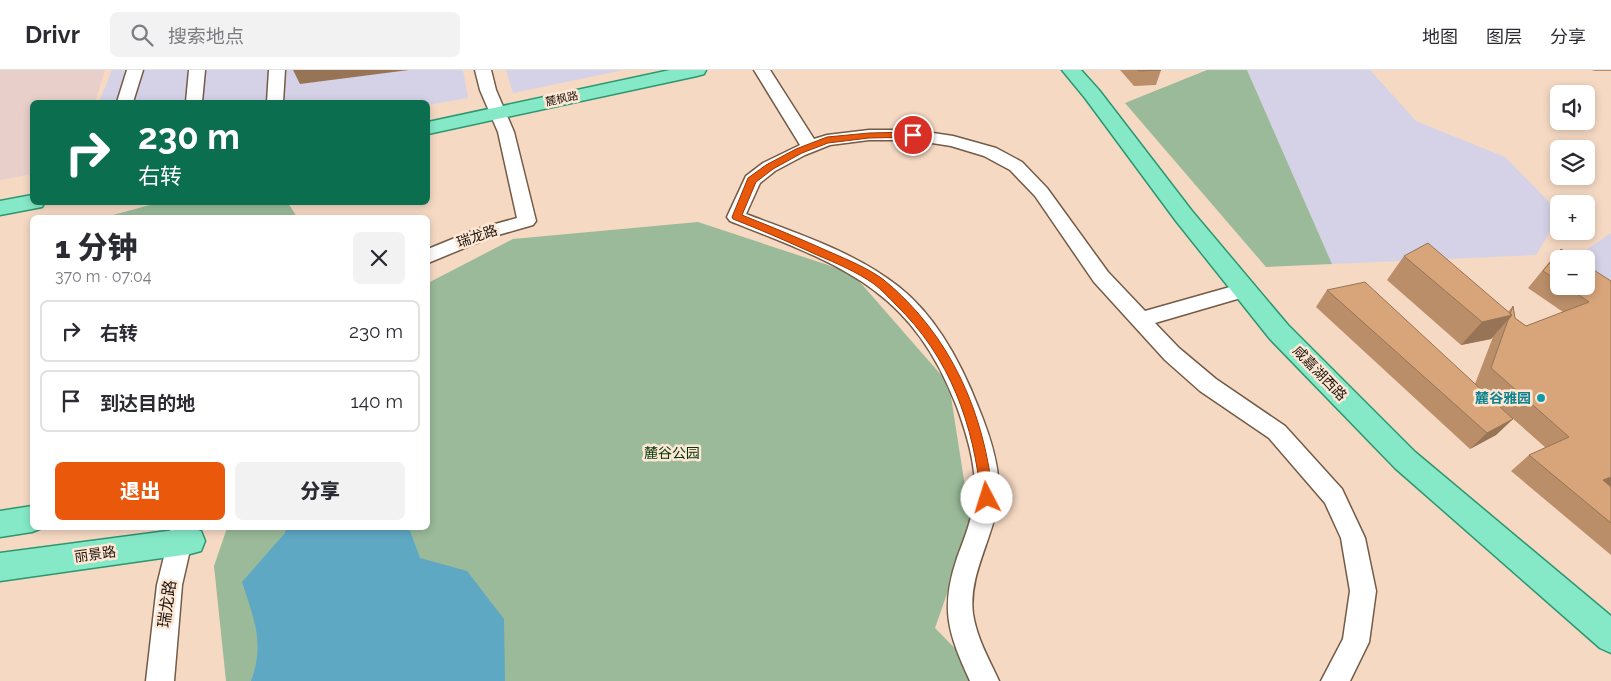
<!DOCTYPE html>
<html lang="zh">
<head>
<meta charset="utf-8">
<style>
  :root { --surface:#fff; --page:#f2f2f3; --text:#2b2b33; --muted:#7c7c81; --line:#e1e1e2; --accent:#ea580c }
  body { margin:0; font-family:Raleway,"Noto Sans SC",sans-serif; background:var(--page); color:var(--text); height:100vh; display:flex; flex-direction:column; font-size:19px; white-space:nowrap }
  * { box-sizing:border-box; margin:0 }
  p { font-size:16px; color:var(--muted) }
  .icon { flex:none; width:28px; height:28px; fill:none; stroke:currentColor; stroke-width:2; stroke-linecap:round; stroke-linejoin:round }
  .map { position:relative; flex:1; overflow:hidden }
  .sheet { position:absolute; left:30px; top:145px; width:400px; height:315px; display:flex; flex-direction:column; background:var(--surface); border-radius:8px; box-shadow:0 2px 8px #0003 }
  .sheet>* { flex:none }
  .banner { position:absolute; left:30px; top:30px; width:400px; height:105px; border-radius:8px; box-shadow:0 2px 8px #0003; background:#0b6e4f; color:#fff; overflow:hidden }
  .fabs { position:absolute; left:1550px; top:15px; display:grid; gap:10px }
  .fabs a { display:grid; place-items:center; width:45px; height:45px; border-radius:8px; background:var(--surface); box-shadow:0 2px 8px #0003; font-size:25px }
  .pin { position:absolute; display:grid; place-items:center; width:42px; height:42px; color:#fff; margin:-21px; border:2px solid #fff; border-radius:50%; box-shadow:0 1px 5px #0007 }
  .me { position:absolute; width:55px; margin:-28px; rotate:355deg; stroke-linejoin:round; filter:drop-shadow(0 0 4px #0008) }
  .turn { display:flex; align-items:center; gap:18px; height:105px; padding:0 25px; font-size:22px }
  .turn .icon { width:65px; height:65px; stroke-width:2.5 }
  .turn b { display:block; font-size:35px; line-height:42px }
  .round { display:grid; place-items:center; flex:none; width:52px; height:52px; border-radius:8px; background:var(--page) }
  .summary { display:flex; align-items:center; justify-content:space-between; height:85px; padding:0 25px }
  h1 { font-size:30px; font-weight:800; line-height:38px }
  .action { display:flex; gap:10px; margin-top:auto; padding:10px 25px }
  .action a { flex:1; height:58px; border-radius:8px; background:var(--accent); color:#fff; font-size:20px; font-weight:800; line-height:58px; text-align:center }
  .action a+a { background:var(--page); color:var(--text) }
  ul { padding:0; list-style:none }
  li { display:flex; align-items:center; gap:15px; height:62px; margin:0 10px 8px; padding:0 15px; border:2px solid var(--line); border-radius:8px }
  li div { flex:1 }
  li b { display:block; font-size:19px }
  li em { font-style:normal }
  header { display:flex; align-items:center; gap:30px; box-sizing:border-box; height:70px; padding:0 25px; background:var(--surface); border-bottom:1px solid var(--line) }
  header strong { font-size:24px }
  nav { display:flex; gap:28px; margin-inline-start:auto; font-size:18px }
  .search { width:350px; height:45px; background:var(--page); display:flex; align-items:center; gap:12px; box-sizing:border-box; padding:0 18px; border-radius:8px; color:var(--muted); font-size:19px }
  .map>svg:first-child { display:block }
  .commercial { fill:#e8cfc9 }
  .industrial { fill:#d5d2e8 }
  .green { fill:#9aba9a }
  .water { fill:#5fa8c3 }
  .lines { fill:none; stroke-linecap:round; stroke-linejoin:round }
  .minor-casing { stroke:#735b47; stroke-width:3 }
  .major-casing { stroke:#2d966f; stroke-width:3 }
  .minor { fill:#fff; fill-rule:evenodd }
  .major { fill:#85e9c8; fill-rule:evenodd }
  .wall { fill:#ba8e69 }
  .shaded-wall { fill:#977455 }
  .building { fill:#d8a57a; stroke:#977455 }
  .route { fill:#ea580c; stroke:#983908 }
  .culture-dot { fill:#0f9aa8; stroke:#fee8d5; stroke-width:2 }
  .labels { text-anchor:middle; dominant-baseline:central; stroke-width:5; stroke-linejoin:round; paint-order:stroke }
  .far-street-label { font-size:11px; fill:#20170f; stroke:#fee8d5 }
  .street-label { font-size:14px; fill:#20170f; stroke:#fee8d5 }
  .culture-label { font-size:14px; font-weight:bold; fill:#0d838f; stroke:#fee8d5; text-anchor:end }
  .park-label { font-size:14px; fill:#03380b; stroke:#fee8d5 }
  .near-street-label { font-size:16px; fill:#20170f; stroke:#fee8d5 }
</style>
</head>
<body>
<header>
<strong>Drivr</strong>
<div class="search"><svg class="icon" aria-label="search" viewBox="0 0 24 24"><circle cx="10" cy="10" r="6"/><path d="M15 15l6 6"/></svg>搜索地点</div>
<nav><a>地图</a><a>图层</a><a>分享</a></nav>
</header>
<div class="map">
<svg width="1611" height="611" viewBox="0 0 1611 611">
  <rect width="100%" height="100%" fill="#f5d9c3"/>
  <path class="commercial" d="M0,0h105l-10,32h-63v72l-32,6z"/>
  <path class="industrial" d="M112,0h351l5,28 -40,7v-3h-329z
    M506,0h118l-111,23z
    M1247,0h123l46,51 89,36 54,55v5l-23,38 -204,9z
    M1611,163v72l-25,-19v-27h-13z"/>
  <path class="green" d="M1207,0h40l85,194 -66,3 -141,-164z
    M161,132l127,1 9,14h-184v-2z
    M698,152l154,51 97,111 22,141 -36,103 52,53h-761l-12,-115 13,-38h201v-245l85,-44z"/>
  <path class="water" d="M286,458h123l11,30 47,13 37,48 1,62h-254c14,-38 3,-62 -9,-99l43,-49z"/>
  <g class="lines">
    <defs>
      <path id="minor" d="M127,0h16l-10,32h-16z
        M189,0h16l-3,32h-16z
        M269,0h16l-2,32h-16z
        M475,0h16l5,20 18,42 22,89 -3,4 -42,12 -63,26v-14l49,-20 40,-11 -19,-86 -18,-42z
        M754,0h16l44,69 13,-4 42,-5h44l40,6 43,12 26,14 25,26 61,84 37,39 99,-28 7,2 3,5 -3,5 -96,28 24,25 37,31 69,47 57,63 23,49 11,53 -7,51 -19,39h-29l22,-42 7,-48 -9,-53 -16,-35 -56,-65 -69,-47 -35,-31 -71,-78 -59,-86 -25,-26 -26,-14 -33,-10 -38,-6h-44l-39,5 -25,10 -30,16 -15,12 -14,31c52,20 109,38 153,73 38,30 63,78 80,122 11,27 23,62 19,92 -5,38 -30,74 -25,113 4,25 16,45 26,67h-29c-22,-48 -30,-72 -13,-123 7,-19 15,-38 17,-58 4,-30 -7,-65 -17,-93 -46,-120 -117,-142 -227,-186l-3,-4 19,-41 17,-13 37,-18z
        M171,458h24l-13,57 -8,96h-28l11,-96z"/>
      <path id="major" d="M670,0h36l-2,4 -7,2 -269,58v-12z
        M1062,0h19l18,20 93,121 96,114 127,127 196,164v37l-11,-5 -205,-180 -125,-129 -94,-118 -91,-123z
        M32,125v7h13l-3,5 -42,8v-14z
        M32,436v22h10l-10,4 -32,5v-26z
        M190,458l11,3 4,10 -4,10 -11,3 -190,27v-28z"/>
    </defs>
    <use href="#minor" class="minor-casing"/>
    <use href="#major" class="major-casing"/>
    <use href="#minor" class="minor"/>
    <use href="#major" class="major"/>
  </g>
  <path class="wall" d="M1120,0h41l-5,15 -22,1z
    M1592,0h19v1h-16z
    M1561,179l-2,10v27h27v-21l24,221 1,1v68l-100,-84 18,-16 17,-7 -35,-31 2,2 -17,16 -26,14 -154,-142 11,-17 148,94 18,-47 -2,2 -30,6 -74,-65 17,-24 104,56 5,-6 2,12 11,8 37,-14 -35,-24 18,-22z"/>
  <path class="shaded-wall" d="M293,0h116l-109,14z
    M1512,245l-21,24 -30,6 21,-23z
    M1513,349l-17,16 -26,14 17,-16z
    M1611,407v9l-28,9 20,-15z"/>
  <path class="building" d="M1138,0h23l-22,1z
    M1428,173l84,72 -30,7 -78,-66z
    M1561,179l15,10h-17v22l-16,-10z
    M1586,195l25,16v196l-8,3 8,7v36l-82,-68 40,-18 -78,-69 17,-48 4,-5 -2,-1 3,-8 2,12 11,8 63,-24 -23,-16h20z
    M1365,212l148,137 -26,14 -160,-143z"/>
  <path class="route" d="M913,62l3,1v4l-47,1 -41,5 -26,10 -29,16 -17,13 -14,33c30,12 59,24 88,37 18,8 38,16 54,28 67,55 101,134 109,218l-2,4 -4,2 -5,-2 -1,-4c-7,-73 -31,-141 -85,-193 -7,-7 -14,-15 -22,-21 -17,-12 -38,-21 -57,-29 -28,-13 -56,-25 -84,-36l-1,-2 16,-39 18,-13 30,-16 31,-12 42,-4z"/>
  <circle class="culture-dot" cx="1541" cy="328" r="5"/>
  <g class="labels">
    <g class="far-street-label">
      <text transform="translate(562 29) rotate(-12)">麓枫路</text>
    </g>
    <g class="street-label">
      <text transform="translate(477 166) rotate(-19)">瑞龙路</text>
      <text transform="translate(1320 303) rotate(46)">咸嘉湖西路</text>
      <text transform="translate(95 484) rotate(-8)">丽景路</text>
    </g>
    <g class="culture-label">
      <text x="1531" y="328">麓谷雅园</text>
    </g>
    <g class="park-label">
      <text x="672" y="383">麓谷公园</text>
    </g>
    <g class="near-street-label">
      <text transform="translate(167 534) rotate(-82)">瑞龙路</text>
    </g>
  </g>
</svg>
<div class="fabs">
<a><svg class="icon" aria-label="sound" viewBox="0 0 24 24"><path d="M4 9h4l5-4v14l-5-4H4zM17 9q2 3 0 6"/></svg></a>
<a><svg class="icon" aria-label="layers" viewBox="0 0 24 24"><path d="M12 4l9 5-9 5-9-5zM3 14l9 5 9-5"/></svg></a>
<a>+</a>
<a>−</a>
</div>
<div class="pin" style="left:913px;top:65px;background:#d93025"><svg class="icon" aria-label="arrive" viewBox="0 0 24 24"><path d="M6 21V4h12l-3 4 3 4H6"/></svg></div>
<svg class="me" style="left:987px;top:428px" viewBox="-20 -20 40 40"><circle r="19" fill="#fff"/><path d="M0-13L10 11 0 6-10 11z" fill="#ea580c"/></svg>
<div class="banner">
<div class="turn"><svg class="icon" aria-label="right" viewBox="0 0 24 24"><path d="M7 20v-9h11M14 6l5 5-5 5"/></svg><div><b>230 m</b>右转</div></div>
</div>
<section class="sheet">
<div class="summary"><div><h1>1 分钟</h1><p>370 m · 07:04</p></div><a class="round"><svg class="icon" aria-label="close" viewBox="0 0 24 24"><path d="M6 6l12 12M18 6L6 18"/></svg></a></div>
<ul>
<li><svg class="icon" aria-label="right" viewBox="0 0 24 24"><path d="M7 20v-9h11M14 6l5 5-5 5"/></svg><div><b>右转</b></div><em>230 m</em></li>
<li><svg class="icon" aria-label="arrive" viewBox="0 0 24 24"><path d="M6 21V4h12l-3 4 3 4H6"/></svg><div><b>到达目的地</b></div><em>140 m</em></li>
</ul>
<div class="action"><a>退出</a><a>分享</a></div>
</section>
</div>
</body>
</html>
